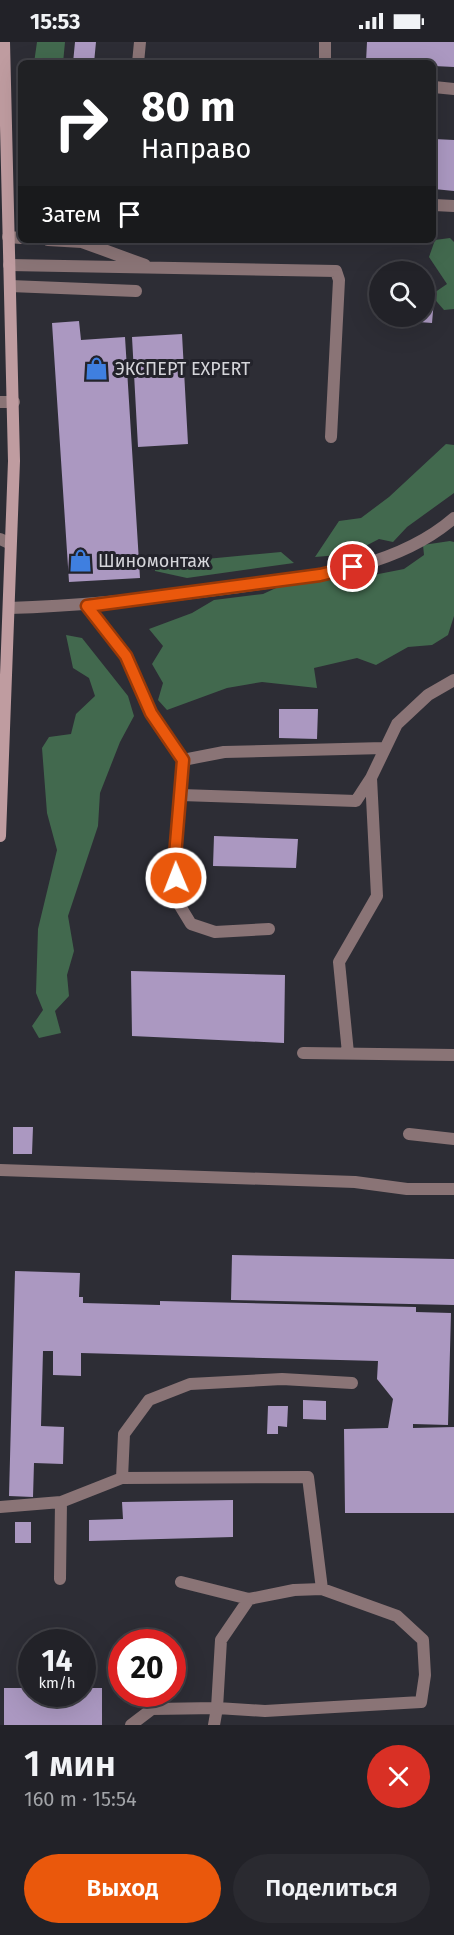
<!DOCTYPE html>
<html lang="ru">
<head>
<meta charset="utf-8">
<style>
  :root { --surface:#222228; --page:#2a2a30; --text:#f1f3f6; --muted:#a2a4a8; --line:#3f3f45; --accent:#ea580c }
  body { margin:0; font-family:"Fira Sans",sans-serif; background:var(--page); color:var(--text); height:100vh; display:flex; flex-direction:column; font-size:22px; white-space:nowrap }
  * { box-sizing:border-box; margin:0 }
  p { font-size:20px; color:var(--muted) }
  .icon { flex:none; width:33px; height:33px; fill:none; stroke:currentColor; stroke-width:2; stroke-linecap:round; stroke-linejoin:round }
  .map { position:relative; height:1683px; overflow:hidden }
  .side { display:flex; flex-direction:column; background:var(--surface); flex:1 }
  .side>* { flex:none }
  .banner { position:absolute; left:18px; top:18px; width:418px; height:183px; border-radius:9px; box-shadow:0 6px 24px #0002,0 0 0 2px var(--line); background:#202124; color:#fff; overflow:hidden }
  .tools { position:absolute; left:369px; top:219px; display:grid; gap:12px }
  .tools a { display:grid; place-items:center; width:66px; height:66px; border-radius:50%; background:var(--surface); box-shadow:0 6px 24px #0002,0 0 0 2px var(--line); font-size:30px }
  .speed { position:absolute; left:18px; top:1587px; display:flex; gap:12px; font-size:30px; font-weight:700; text-align:center }
  .speed>* { display:grid; place-content:center; width:78px; height:78px; border-radius:50%; background:var(--surface); box-shadow:0 6px 24px #0002,0 0 0 2px var(--line); line-height:1 }
  .speed small { font-size:15px; font-weight:400 }
  .speed .limit { border:9px solid #d22; background:#fff; color:#111 }
  .pin { position:absolute; display:grid; place-items:center; width:51px; height:51px; color:#fff; margin:-26px; border:3px solid #fff; border-radius:50%; box-shadow:0 2px 6px #0007 }
  .me { position:absolute; width:66px; margin:-33px; rotate:359deg; stroke-linejoin:round; filter:drop-shadow(0 0 4px #0008) }
  .turn { display:flex; align-items:center; gap:21px; height:126px; padding:0 24px; font-size:27px }
  .turn .icon { width:78px; height:78px; stroke-width:2.5 }
  .turn b { display:block; font-size:42px; line-height:51px }
  .then { display:flex; align-items:center; height:57px; padding:0 24px; background:#0003; gap:12px; font-size:22px }
  .round { display:grid; place-items:center; flex:none; width:63px; height:63px; border-radius:32px; background:var(--page) }
  .summary { display:flex; align-items:center; justify-content:space-between; height:102px; padding:0 24px }
  h1 { font-size:36px; font-weight:600; line-height:45px }
  .cta { display:flex; gap:12px; margin-top:auto; padding:12px 24px }
  .cta a { flex:1; height:69px; border-radius:36px; background:var(--accent); color:#fff; font-size:24px; font-weight:600; line-height:69px; text-align:center }
  .cta a+a { background:var(--page); color:var(--text) }
  .status { display:flex; justify-content:space-between; align-items:center; height:42px; padding:0 30px; background:var(--surface); direction:ltr }
  .status svg { height:16px; fill:currentColor }
  .map>svg:first-child { display:block }
  .forest { fill:#42694e }
  .building { fill:#ab98c1 }
  .lines { fill:none; stroke-linecap:round; stroke-linejoin:round }
  .lane { stroke:#8a7476; stroke-width:12 }
  .secondary { stroke:#bf9ca0; stroke-width:12 }
  .route-casing { stroke:#983908; stroke-width:15 }
  .route { stroke:#ea580c; stroke-width:10 }
  .labels { text-anchor:middle; dominant-baseline:central; stroke-width:6; stroke-linejoin:round; paint-order:stroke }
  .poi-label { font-size:18px; fill:#d5d5da; stroke:#23232b; text-anchor:start }
</style>
</head>
<body>
<div class="status"><b>15:53</b><svg viewBox="0 0 49 12"><path d="M0 12V9h3v3zM5 12V6h3v6zM10 12V3h3v9zM15 12V0h3v12zM26 1h20v11H26zM47 4h2v5h-2z"/></svg></div>
<div class="map">
<svg width="454" height="1683" viewBox="0 0 454 1683">
  <rect width="100%" height="100%" fill="#2d2d35"/>
  <path class="forest" d="M37,0h28l-2,21h-29z
    M450,196l4,4v67l-10,1 -13,-15 16,-11 -18,-27 6,-17z
    M446,402l8,1v48l-47,34 -14,15 -14,-3 -29,15 -35,3 24,-36 22,-3 28,-21z
    M450,499l4,1v74l-6,19 -16,10 -24,2 -32,18 -19,-7 -43,10 3,20 -55,-6 -35,6 -60,22 -9,-10 5,-17 -11,-19 11,-18 -14,-17 43,-16 22,-13 49,-6 13,-6 47,-9 20,2 61,-12 20,-14 -1,-10z
    M281,510l13,11 -107,15 -32,-7 -1,-13 52,1z
    M66,593l16,3 46,58 6,20 -14,26 -20,51 -2,33 -30,90 6,35 -7,24 2,21 -14,15 6,22 -22,5 -7,-12 11,-16 -7,-17 2,-64 19,-79 -10,-37 -5,-65 7,-11 22,-3 5,-20 19,-18 -6,-18 -16,-10z"/>
  <path class="building" d="M75,0h21l-2,21h-21z
    M367,0h87v25l-20,-1v-3l-68,-1z
    M434,97l20,1v51l-20,-2z
    M424,257l10,1 -2,23 -27,-2 1,-5h18z
    M79,279l2,19 44,-3 15,241 -71,4 -17,-259z
    M182,292l6,110 -50,3 -6,-110z
    M279,667h39l-1,30 -38,-1z
    M214,794l84,3 -2,29 -83,-2z
    M131,929l154,4 -1,68 -152,-7z
    M13,1085h20l-1,27h-19z
    M232,1213l222,4v46l-223,-5z
    M15,1229l65,2 -1,24h4v6l77,2v-4l256,6v5l35,1 -3,112 -35,-1v4l41,-1v86h-109l-1,-84 44,-1 5,-29 -16,-20 1,-18 -297,-8v23l-28,-1v-24h-10l-2,75 23,1 -1,37 -29,-1 -1,34 -24,-1z
    M303,1358l23,1v19l-23,-1z
    M268,1364h20l-1,21 -9,-1v8h-11z
    M233,1458v37l-144,4v-21l34,-1 -1,-17z
    M15,1480h16v21h-16z
    M4,1646h28v6h50v-6h20v37h-98z"/>
  <g class="lines">
    <path class="lane" d="M138,21l2,-21
      M325,21v-21
      M434,45l20,2
      M434,163l20,1
      M8,195l13,1
      M48,198l34,2 63,23
      M9,223l327,6 3,9 -8,157
      M10,244l126,5
      M0,360h14
      M0,497l9,4
      M87,563l39,51 25,57 32,47 -8,96 2,45 14,23 24,8 54,-3
      M9,566c75,-2 148,-10 222,-20 76,-11 163,-18 223,-70
      M183,718l41,-8 160,-4
      M181,753l175,6 15,-23 26,-54 31,-29 26,-15
      M303,1011l151,2
      M348,1011l-9,-91 38,-66 -6,-118
      M409,1092l45,5
      M0,1128l355,12 52,7h47
      M122,1436l2,-44 25,-34 41,-16 92,-5 70,4
      M0,1465l61,-5 61,-24 186,-1 14,112
      M60,1537l1,-77
      M181,1540l68,17 45,-9 28,-1 75,27 26,24 2,35 -4,27 -156,9 -48,-3 4,-68 28,-41
      M131,1683l21,-16 65,-1 -3,17"/>
    <path class="secondary" d="M0,794l14,-375 -10,-419"/>
  </g>
  <g class="lines">
    <defs>
      <path id="route" d="M176,836l-1,-22 8,-96 -32,-47 -25,-57 -39,-50 233,-31 33,-8"/>
    </defs>
    <use href="#route" class="route-casing"/>
    <use href="#route" class="route"/>
  </g>
  <defs>
    <symbol id="shop-bare" viewBox="-9 -9 18 18"><path d="M-5-2.5h2.3a2.7 3.5 0 0 1 5.4 0H5L5.5 6h-11ZM-1.5-2.5h3a1.5 2.3 0 0 0-3 0Z" fill="#3f7fe0" stroke="#23232b" stroke-width="2.5" paint-order="stroke"/></symbol>
  </defs>
  <g fill-rule="evenodd">
    <use href="#shop-bare" x="80" y="310" width="33" height="33"/>
    <use href="#shop-bare" x="64" y="502" width="33" height="33"/>
  </g>
  <g class="labels">
    <g class="poi-label">
      <text x="115" y="327">ЭКСПЕРТ EXPERT</text>
      <text x="98" y="519">Шиномонтаж</text>
    </g>
  </g>
</svg>
<div class="tools">
<a><svg class="icon" aria-label="search" viewBox="0 0 24 24"><circle cx="10" cy="10" r="6"/><path d="M15 15l6 6"/></svg></a>
</div>
<div class="speed"><div>14<small>km/h</small></div><div class="limit">20</div></div>
<div class="pin" style="left:353px;top:525px;background:#d93025"><svg class="icon" aria-label="arrive" viewBox="0 0 24 24"><path d="M6 21V4h12l-3 4 3 4H6"/></svg></div>
<svg class="me" style="left:176px;top:836px" viewBox="-20 -20 40 40"><circle r="17" fill="#ea580c" stroke="#fff" stroke-width="3"/><path d="M0-11L8 9 0 5-8 9z" fill="#fff"/></svg>
<div class="banner">
<div class="turn"><svg class="icon" aria-label="right" viewBox="0 0 24 24"><path d="M7 20v-9h11M14 6l5 5-5 5"/></svg><div><b>80 m</b>Направо</div></div>
<div class="then">Затем<svg class="icon" aria-label="arrive" viewBox="0 0 24 24"><path d="M6 21V4h12l-3 4 3 4H6"/></svg></div>
</div>
</div>
<section class="side">
<div class="summary"><div><h1>1 мин</h1><p>160 m · 15:54</p></div><a class="round" style="background:#d93025;color:#fff"><svg class="icon" aria-label="close" viewBox="0 0 24 24"><path d="M6 6l12 12M18 6L6 18"/></svg></a></div>
<div class="cta"><a>Выход</a><a>Поделиться</a></div>
</section>
</body>
</html>
